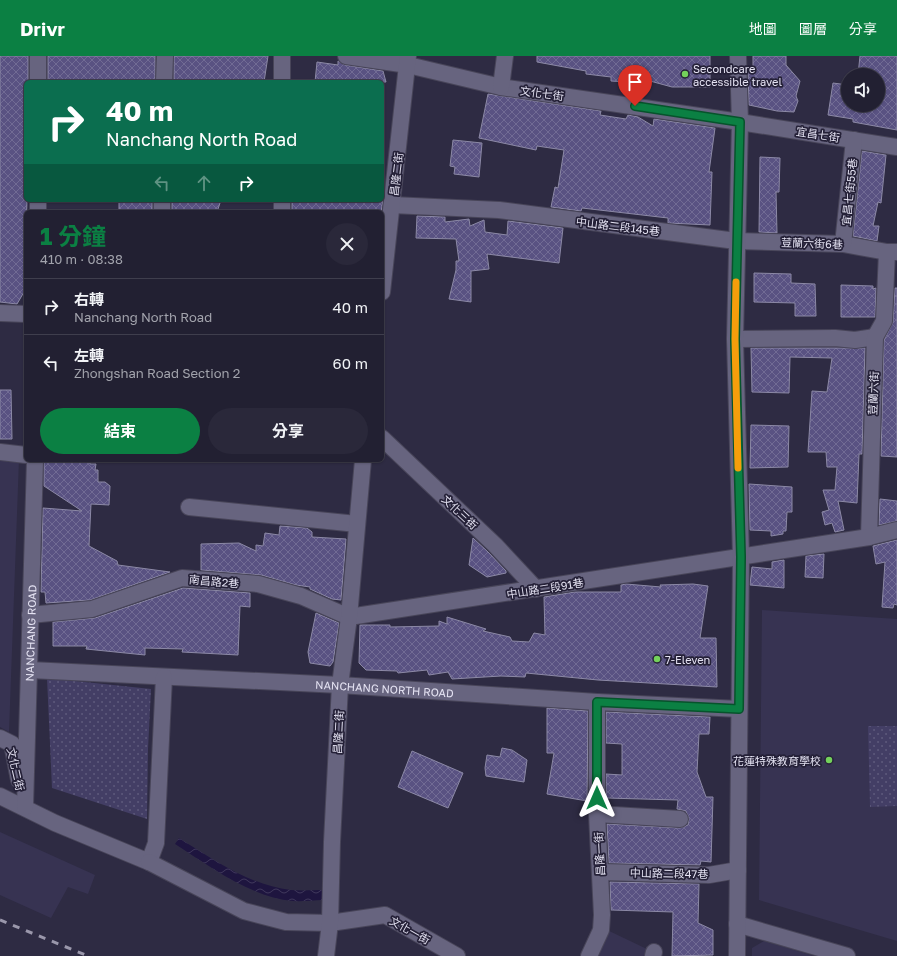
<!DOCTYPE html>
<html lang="zh-TW">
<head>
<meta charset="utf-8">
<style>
  :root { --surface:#222032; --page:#2a283a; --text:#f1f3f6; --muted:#a2a3ac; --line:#3f3e4d; --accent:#0b8043 }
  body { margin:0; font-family:"Golos Text","Noto Sans TC",sans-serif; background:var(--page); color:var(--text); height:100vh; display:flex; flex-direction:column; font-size:15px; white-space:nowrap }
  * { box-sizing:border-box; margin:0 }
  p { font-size:13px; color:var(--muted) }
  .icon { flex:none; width:22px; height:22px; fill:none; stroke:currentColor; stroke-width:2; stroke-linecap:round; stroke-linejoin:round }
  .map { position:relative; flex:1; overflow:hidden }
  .sheet { position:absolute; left:24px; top:154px; width:360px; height:252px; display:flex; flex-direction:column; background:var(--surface); border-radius:6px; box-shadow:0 1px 3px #0004,0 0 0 1px var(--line) }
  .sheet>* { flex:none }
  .guide { position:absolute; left:24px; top:24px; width:360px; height:122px; border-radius:6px; box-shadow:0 1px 3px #0004,0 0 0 1px var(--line); background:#0b6e4f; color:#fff; overflow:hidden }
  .buttons { position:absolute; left:841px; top:12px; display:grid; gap:8px }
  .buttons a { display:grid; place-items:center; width:44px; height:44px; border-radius:50%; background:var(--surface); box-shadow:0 1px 3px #0004,0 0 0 1px var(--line); font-size:20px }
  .pin { position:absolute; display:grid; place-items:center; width:34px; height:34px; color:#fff; margin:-41px -17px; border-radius:50% 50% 50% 0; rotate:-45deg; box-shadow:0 0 4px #0007 }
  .pin .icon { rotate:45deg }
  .me { position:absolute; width:44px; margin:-22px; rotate:0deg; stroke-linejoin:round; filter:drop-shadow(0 0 3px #0008) }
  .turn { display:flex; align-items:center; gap:14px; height:84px; padding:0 16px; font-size:18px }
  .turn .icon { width:52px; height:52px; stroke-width:2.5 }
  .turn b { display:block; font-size:28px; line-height:34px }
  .lanes { display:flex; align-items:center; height:38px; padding:0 16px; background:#0003; justify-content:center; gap:20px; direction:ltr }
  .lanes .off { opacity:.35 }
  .round { display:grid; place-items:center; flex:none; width:42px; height:42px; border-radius:21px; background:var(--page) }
  .headline { display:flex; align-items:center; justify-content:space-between; height:68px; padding:0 16px }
  h1 { font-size:24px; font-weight:700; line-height:30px; color:var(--accent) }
  .cta { display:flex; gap:8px; margin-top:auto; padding:8px 16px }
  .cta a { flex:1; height:46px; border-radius:24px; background:var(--accent); color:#fff; font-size:16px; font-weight:700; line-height:46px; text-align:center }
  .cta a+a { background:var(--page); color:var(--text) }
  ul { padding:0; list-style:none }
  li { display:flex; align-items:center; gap:12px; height:56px; padding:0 16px; border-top:1px solid var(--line) }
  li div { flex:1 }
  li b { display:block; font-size:15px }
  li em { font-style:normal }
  header { display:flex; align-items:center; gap:24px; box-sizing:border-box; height:56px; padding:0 20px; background:var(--accent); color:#fff }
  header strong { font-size:19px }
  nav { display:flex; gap:22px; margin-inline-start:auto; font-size:14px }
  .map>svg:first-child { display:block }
  .built { fill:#373352 }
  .park { fill:url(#park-dots) }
  .water { fill:url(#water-waves) }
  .building { fill:url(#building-cross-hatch); stroke:#8c89a6 }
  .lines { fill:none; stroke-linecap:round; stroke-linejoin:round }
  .minor-casing { stroke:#484559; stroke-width:18 }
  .minor { stroke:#67647f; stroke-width:16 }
  .rail { stroke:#9a97ab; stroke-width:3; stroke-dasharray:7 7; stroke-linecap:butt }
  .route-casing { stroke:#07532c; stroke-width:10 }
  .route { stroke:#0b8043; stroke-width:7 }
  .slow { stroke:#f59e0b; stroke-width:7 }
  .poi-dot { fill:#74d25b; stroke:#252138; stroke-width:1.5 }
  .labels { text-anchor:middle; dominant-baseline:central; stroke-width:3.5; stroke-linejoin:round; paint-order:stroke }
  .poi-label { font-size:11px; fill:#e4e2f2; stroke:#252138; text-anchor:start }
  .street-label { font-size:11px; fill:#e4e2f2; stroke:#252138 }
</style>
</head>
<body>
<header>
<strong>Drivr</strong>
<nav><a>地圖</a><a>圖層</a><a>分享</a></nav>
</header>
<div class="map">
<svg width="897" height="900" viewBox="0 0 897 900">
  <defs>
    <pattern id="park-dots" width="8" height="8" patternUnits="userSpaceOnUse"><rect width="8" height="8" fill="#433e65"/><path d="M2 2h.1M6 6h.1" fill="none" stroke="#5e5a7c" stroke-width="1.8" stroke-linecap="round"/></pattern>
    <pattern id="water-waves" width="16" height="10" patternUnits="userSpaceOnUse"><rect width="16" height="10" fill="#1e153f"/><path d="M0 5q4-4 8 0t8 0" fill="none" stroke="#3f375b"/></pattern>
    <pattern id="building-cross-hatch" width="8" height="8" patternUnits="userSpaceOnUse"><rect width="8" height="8" fill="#595282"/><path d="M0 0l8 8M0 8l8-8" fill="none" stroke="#716b94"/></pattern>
  </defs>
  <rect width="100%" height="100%" fill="#2e2b43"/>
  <path class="built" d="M0,403h19l-10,273 -9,-5z
    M762,554l135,9v322l-138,-41z
    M0,776l95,43 -7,19 -20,-7 -17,31 -51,-23z
    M605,873l46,22 -2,5h-57z
    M764,885l50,15h-62v-8z"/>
  <path class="park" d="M47,622l104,11 -3,60 -1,70 -95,-31z
    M868,670h29v80l-27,1z"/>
  <path class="water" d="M179,782c35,22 70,47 112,52 11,1 23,0 34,0l-2,10c-10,0 -20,2 -30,1 -43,-4 -82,-34 -118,-57z"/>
  <path class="building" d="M0,0h28v26h-2l1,118 -3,92 -7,12 -17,-2z
    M48,0h107v26h-107z
    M174,0h94l-4,26h-90z
    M537,0h173v31h-38l-44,-12 -1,7 -16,-1v-4l-25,-3v-3l-49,-9z
    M753,0h33v9l14,16 -4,15 2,5 -4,11 -17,-1 -28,-6 -1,-34h5z
    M860,0h37v74l-44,-8v-3l-25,-4 5,-32 15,2v20h30v-30h-20z
    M338,5l7,4 38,6 3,11h-71l2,-20 21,3z
    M488,38l113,17 -1,4 26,4 2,-4 10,2 15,9 1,-7 61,9 -6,44h3l-2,53 -42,-2v-5l-86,-10 -1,3 -30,-4 4,-20 3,1 6,-38 -27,-4 -1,4 -57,-12z
    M453,84l29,3 -3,34 -25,-3 1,-7 -5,-1z
    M862,95l24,4 -5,48 -3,-1 -5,24h6l-2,15 -24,-5z
    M760,101l20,1 -1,34h-3l1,41 -18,-1z
    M119,144h33v12h-33z
    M172,144h49l-4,12 -45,-1z
    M292,144h91l-2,12h-89z
    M417,160l28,1v5l24,-3 1,7 14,-6 1,12 22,3 1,-14 55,7 -4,35 -72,-9 2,15 -18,2v31l-22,-3 7,-29v-9h3l-3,-22 -40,-1z
    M754,217l37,1v9l24,1 1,32h-21v-13l-41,-1z
    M841,229l32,1v3l3,-1 -1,29h-34z
    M895,232h2v169l-16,-1 3,-116 9,-18z
    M751,292h114l-3,106h-3l-2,49 -19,-2 6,29 -9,2 -3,-9 -7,2 -3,-13 7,-2 -6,-20h12l2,-23h-10l-1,-15h-18l4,-61 15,1 5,-34 -42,-1 -1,36 -37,-1z
    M0,334h11l1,49h-12z
    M751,369l38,1 -1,41 -38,1z
    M44,404h46v4h6l-1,6h3v12h7l5,4 -1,19 -18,-1 -2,42 28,15 1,4 52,7 -80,28 -44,3 -1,-11h-4l2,-84 39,3 -38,-25z
    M749,428l43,3v25h-5l-1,19h-3v3l-12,2v-5l-21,-1z
    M880,443l17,2v20l-18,4z
    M280,470l27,2 5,4v5l34,2 -5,61 -9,-1 -22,-10v-2l-14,-2 -35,-10 -60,-5v-26l38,-1 17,8v-6l7,1 2,-13 14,2z
    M473,482l15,14 18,19v2l-19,4 -18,-12z
    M897,484v65l-3,-1 -1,4 -11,-1 3,-45 -9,2 -3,-18z
    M824,498l-1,24 -18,-1 1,-21z
    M784,504v28l-34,-3 2,-18 20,2v-7z
    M626,528l35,3 -1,-2 33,-1 15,2 -8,52h16l1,49 -119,-7 -72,-7 -1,4 -24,-1 -49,3 -4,-7 -19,3 -2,-5 -29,3 -1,-2 -31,-1 -7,-7 1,-38h30v2l49,-1v-5l8,3v-7l39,12 -3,2 27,6 2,4 17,1 5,-9 11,2 -1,-38 31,-5h46v-7z
    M183,532l67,5v14l-10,-1 -2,49 -56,-3 1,-3 -38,-1v7l-59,-6 1,-3h-34v-24l42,-4z
    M316,557l23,10 -6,39 -3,4 -20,-3 -2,-11z
    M547,652l41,3 -1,90 -40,-7 7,-41h-7z
    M606,656l104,5 -1,17h-10l-2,38 9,25h7l-2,65 -10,-1 -1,4 -91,-2 -2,-39 73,4 8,-3 1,-6 -3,-8 -9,-2 1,-9 -72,-2v-24l16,1v-31l-16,-1z
    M502,692l10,2 15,10 -3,22 -38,-6 -1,-8 2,-13 13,2z
    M412,695l51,22 -15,35 -50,-21z
    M610,826l89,2 -1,39 15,7v25l-41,1 1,-44 -62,-2z"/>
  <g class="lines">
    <defs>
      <g id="minor">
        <path d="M282,0v26"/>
        <path d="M346,0l62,9 93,22 239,35 157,25"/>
        <path d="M38,26v-26"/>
        <path d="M164,26l1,-26"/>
        <path d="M501,31l4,-31"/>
        <path d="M282,144v12"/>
        <path d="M392,149l107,5 237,31 107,3 44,8h10"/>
        <path d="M38,156v-12"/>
        <path d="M162,156v-12"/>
        <path d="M843,188l11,-104"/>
        <path d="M382,236l26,-236"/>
        <path d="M0,257l26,1"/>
        <path d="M735,283l100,-1 20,2 20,-3"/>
        <path d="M382,382l113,107 41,44"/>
        <path d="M0,396l26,3"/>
        <path d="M189,451l168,17"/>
        <path d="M869,481l6,-200 9,-16 3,-69"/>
        <path d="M30,559l62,-6 90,-31 76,6 43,12 48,21 520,-80 28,-7"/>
        <path id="s1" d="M30,614l310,15 257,17 142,7"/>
        <path d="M0,682l12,6 7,36"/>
        <path d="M0,740l55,27 94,39 7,-19 8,-166"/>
        <path id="s2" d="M25,751l10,-347"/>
        <path d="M597,758l83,5"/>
        <path d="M149,806l95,49 42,11 44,1 55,-8 72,41"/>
        <path d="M601,818l1,-2 107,3 29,-5"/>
        <path d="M737,868l110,32"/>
        <path d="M326,900l4,-33 2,-81 8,-157 9,-68 14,-157"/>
        <path d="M589,900l12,-26 1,-15 -5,-101v-112"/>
        <path d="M653,900l1,-4"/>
        <path d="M737,900l4,-399 -6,-218 5,-217 -2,-66"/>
      </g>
    </defs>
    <use href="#minor" class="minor-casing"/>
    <use href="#minor" class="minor"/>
    <path class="rail" d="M0,864l88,36"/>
  </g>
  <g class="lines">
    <defs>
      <path id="route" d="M597,742v-96l142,7 2,-152 -6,-218 5,-217 -105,-16"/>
    </defs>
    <use href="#route" class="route-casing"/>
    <use href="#route" class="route"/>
    <path class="slow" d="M736,226l-1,57 3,129"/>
  </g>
  <g class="poi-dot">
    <circle cx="685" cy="18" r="4"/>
    <circle cx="657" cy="603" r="4"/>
    <circle cx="829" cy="704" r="4"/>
  </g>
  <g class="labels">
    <g class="poi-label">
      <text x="693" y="12">Secondcare<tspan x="693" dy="13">accessible travel</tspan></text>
      <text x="665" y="603">7-Eleven</text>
      <text x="821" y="704" text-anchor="end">花蓮特殊教育學校</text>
    </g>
    <g class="street-label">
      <text transform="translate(542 37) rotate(8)">文化七街</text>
      <text transform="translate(818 78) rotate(9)">宜昌七街</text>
      <text transform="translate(396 118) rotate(-83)">昌隆二街</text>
      <text transform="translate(849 136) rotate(-84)">宜昌七街55巷</text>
      <text transform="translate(618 170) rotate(7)">中山路二段145巷</text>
      <text transform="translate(812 187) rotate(2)">荳蘭六街6巷</text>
      <text transform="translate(873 337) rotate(-88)">荳蘭六街</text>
      <text transform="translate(460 456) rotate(43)">文化三街</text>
      <text transform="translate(214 525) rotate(5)">南昌路2巷</text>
      <text transform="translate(545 532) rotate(-9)">中山路二段91巷</text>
      <text stroke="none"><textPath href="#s2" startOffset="174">NANCHANG ROAD</textPath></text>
      <text stroke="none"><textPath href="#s1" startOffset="355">NANCHANG NORTH ROAD</textPath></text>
      <text transform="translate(338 676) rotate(-87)">昌隆二街</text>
      <text transform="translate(16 713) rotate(77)">文化二街</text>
      <text transform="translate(599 798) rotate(-93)">昌隆一街</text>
      <text transform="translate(669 817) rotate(1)">中山路二段47巷</text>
      <text transform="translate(410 874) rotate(29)">文化一街</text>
    </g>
  </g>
</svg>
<div class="buttons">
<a><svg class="icon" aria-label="sound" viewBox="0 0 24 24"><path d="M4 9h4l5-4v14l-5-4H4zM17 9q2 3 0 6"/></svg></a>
</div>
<div class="pin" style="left:635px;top:50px;background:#d93025"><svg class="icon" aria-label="arrive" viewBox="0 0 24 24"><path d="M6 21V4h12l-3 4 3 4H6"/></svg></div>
<svg class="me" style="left:597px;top:742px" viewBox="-20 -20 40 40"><path d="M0-17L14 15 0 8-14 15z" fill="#0b8043" stroke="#fff" stroke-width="4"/></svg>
<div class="guide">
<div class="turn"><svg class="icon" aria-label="right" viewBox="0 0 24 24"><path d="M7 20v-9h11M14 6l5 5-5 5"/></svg><div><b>40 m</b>Nanchang North Road</div></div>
<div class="lanes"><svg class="icon off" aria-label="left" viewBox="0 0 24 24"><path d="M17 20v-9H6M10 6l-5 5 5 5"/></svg><svg class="icon off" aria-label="ahead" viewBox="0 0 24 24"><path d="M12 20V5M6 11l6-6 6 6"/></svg><svg class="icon" aria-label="right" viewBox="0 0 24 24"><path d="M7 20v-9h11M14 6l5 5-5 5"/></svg></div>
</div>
<section class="sheet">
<div class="headline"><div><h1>1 分鐘</h1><p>410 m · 08:38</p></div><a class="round"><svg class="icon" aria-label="close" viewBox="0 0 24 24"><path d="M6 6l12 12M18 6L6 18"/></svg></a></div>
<ul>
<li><svg class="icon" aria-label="right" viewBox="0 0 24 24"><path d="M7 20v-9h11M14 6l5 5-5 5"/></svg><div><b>右轉</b><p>Nanchang North Road</p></div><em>40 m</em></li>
<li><svg class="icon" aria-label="left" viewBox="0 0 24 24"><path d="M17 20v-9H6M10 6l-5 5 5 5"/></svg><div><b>左轉</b><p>Zhongshan Road Section 2</p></div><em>60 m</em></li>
</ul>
<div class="cta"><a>結束</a><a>分享</a></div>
</section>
</div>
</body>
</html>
